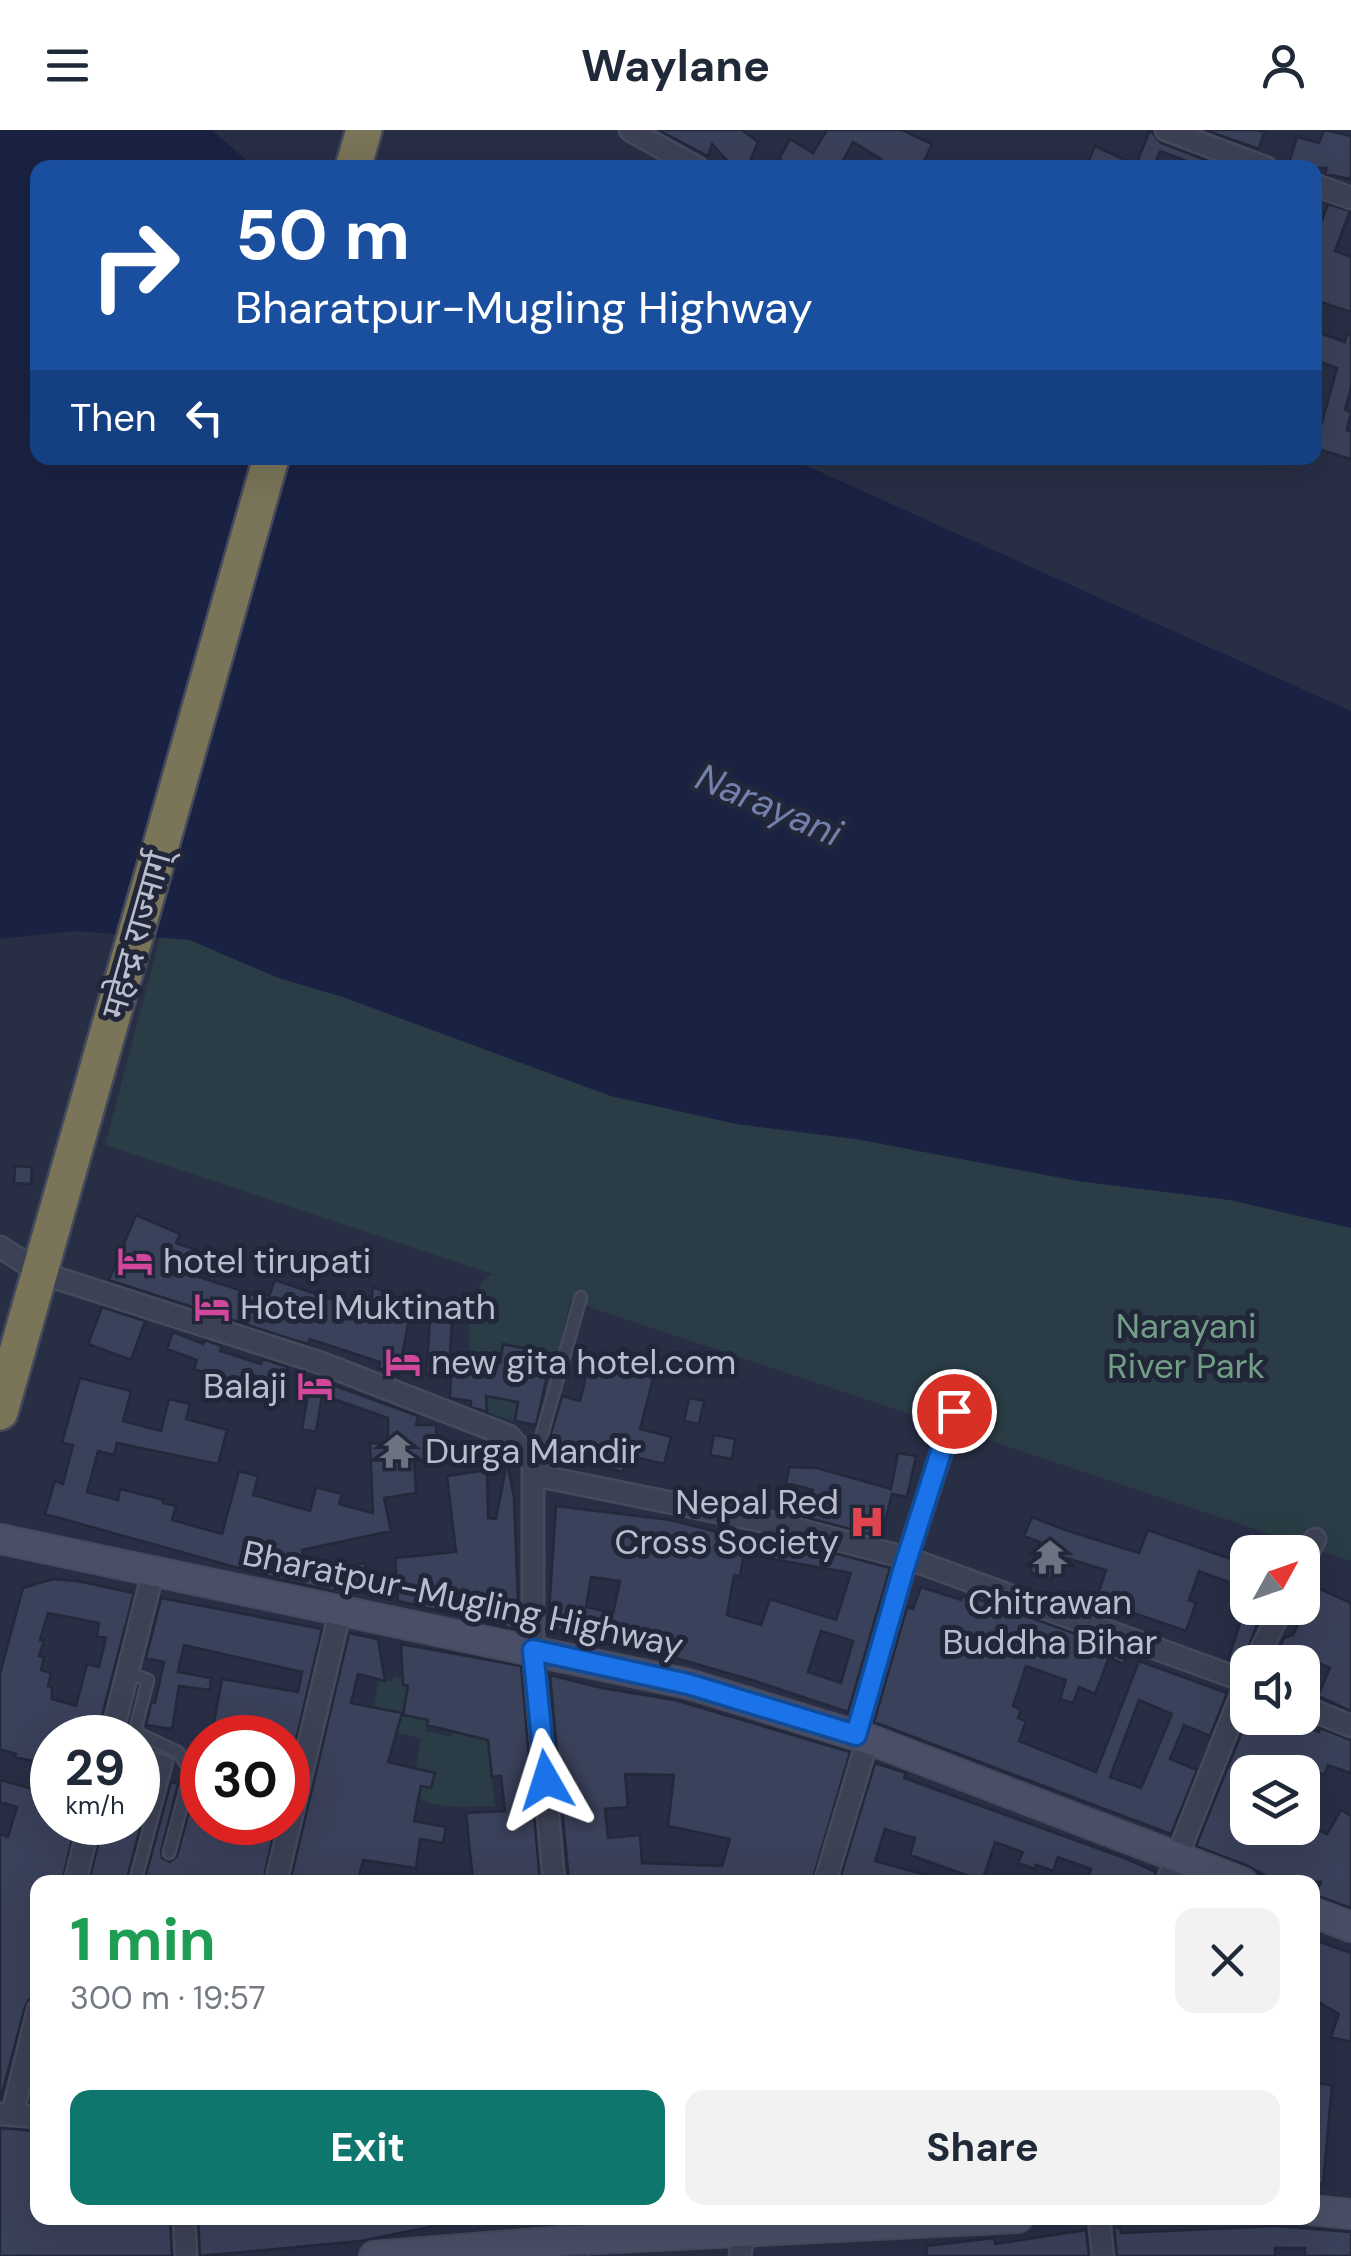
<!DOCTYPE html>
<html lang="en">
<head>
<meta charset="utf-8">
<style>
  :root { --surface:#fff; --page:#f2f2f3; --text:#1f2937; --muted:#747a83; --accent:#0f766e }
  body { margin:0; font-family:"DM Sans","Noto Sans Devanagari",sans-serif; background:var(--page); color:var(--text); height:100vh; display:flex; flex-direction:column; font-size:38px; white-space:nowrap }
  * { box-sizing:border-box; margin:0 }
  p { font-size:32px; color:var(--muted) }
  .icon { flex:none; width:55px; height:55px; fill:none; stroke:currentColor; stroke-width:2; stroke-linecap:round; stroke-linejoin:round }
  .map { position:relative; flex:1; overflow:hidden }
  .sheet { position:absolute; left:30px; top:1745px; width:1290px; height:350px; display:flex; flex-direction:column; background:var(--surface); border-radius:20px; box-shadow:0 10px 40px #0002 }
  .sheet>* { flex:none }
  .hud { position:absolute; left:30px; top:30px; width:1292px; height:305px; border-radius:20px; box-shadow:0 10px 40px #0002; background:#1a4fa0; color:#fff; overflow:hidden }
  .needle { width:65px; rotate:50deg }
  .buttons { position:absolute; left:1230px; top:1405px; display:grid; gap:20px }
  .buttons a { display:grid; place-items:center; width:90px; height:90px; border-radius:20px; background:var(--surface); box-shadow:0 10px 40px #0002; font-size:50px }
  .speed { position:absolute; left:30px; top:1585px; display:flex; gap:20px; font-size:50px; font-weight:700; text-align:center }
  .speed>* { display:grid; place-content:center; width:130px; height:130px; border-radius:50%; background:var(--surface); box-shadow:0 10px 40px #0002; line-height:1 }
  .speed small { font-size:25px; font-weight:400 }
  .speed .limit { border:15px solid #d22; background:#fff; color:#111 }
  .pin { position:absolute; display:grid; place-items:center; width:85px; height:85px; color:#fff; margin:-42px; border:5px solid #fff; border-radius:50%; box-shadow:0 2px 10px #0007 }
  .me { position:absolute; width:110px; margin:-55px; rotate:354deg; stroke-linejoin:round; filter:drop-shadow(0 0 8px #0008) }
  .turn { display:flex; align-items:center; gap:35px; height:210px; padding:0 40px; font-size:45px }
  .turn .icon { width:130px; height:130px; stroke-width:2.5 }
  .turn b { display:block; font-size:70px; line-height:85px }
  .then { display:flex; align-items:center; height:95px; padding:0 40px; background:#0003; gap:20px; font-size:38px }
  .round { display:grid; place-items:center; flex:none; width:105px; height:105px; border-radius:20px; background:var(--page) }
  .overview { display:flex; align-items:center; justify-content:space-between; height:170px; padding:0 40px }
  h1 { font-size:60px; font-weight:700; line-height:75px; color:#1e9e55 }
  .button { display:flex; gap:20px; margin-top:auto; padding:20px 40px }
  .button a { flex:1; height:115px; border-radius:20px; background:var(--accent); color:#fff; font-size:40px; font-weight:700; line-height:115px; text-align:center }
  .button a+a { background:var(--page); color:var(--text) }
  header { display:flex; justify-content:space-between; align-items:center; height:130px; padding:0 40px; background:var(--surface); font-size:45px; font-weight:700 }
  .map>svg:first-child { display:block }
  .green { fill:#2a3c45 }
  .water { fill:#1a2243 }
  .building { fill:#3a415a; stroke:#23283b; stroke-width:2.5; fill-rule:evenodd }
  .lines { fill:none; stroke-linecap:round; stroke-linejoin:round }
  .lane-casing { stroke:#464a5d; stroke-width:15 }
  .street-casing { stroke:#464a5d; stroke-width:25 }
  .secondary-casing { stroke:#464a5d; stroke-width:32 }
  .highway-casing { stroke:#44495b; stroke-width:40 }
  .lane { stroke:#3c4154; stroke-width:10 }
  .street { stroke:#3c4154; stroke-width:20 }
  .secondary { stroke:#4a4f67; stroke-width:28 }
  .highway { stroke:#7a7459; stroke-width:35 }
  .route-casing { stroke:#114b97; stroke-width:25 }
  .route { stroke:#1a73e8; stroke-width:18 }
  .labels { text-anchor:middle; dominant-baseline:central; stroke-width:10; stroke-linejoin:round; paint-order:stroke }
  .street-label { font-size:35px; fill:#babdcd; stroke:#212639 }
  .poi-label { font-size:35px; fill:#babdcd; stroke:#212639; text-anchor:start }
  .park-label { font-size:35px; fill:#719e85; stroke:#212639 }
  .water-label { font-size:38px; font-style:italic; fill:#7380ac; stroke:#212639 }
</style>
</head>
<body>
<header><svg class="icon" aria-label="menu" viewBox="0 0 24 24"><path d="M4 6h16M4 12h16M4 18h16"/></svg>Waylane<svg class="icon" aria-label="person" viewBox="0 0 24 24"><circle cx="12" cy="8" r="4"/><path d="M4 21q1-7 8-7t8 7"/></svg></header>
<div class="map">
<svg width="1351" height="2126" viewBox="0 0 1351 2126">
  <rect width="100%" height="100%" fill="#282e44"/>
  <path class="green" d="M160,807l30,3 86,37 67,20 268,99 126,28 119,15 222,42 152,19 121,28v333l-780,-260 -24,92 -46,-10 -3,15 20,4 -3,19 -28,-9 -1,-49 -16,-1c0,-32 -7,-68 22,-88l-387,-129z
    M394,1546l15,3 -2,14 21,27 -2,11 26,6 2,-7h33l8,76c-52,1 -64,5 -109,-27l45,9 4,-15 -19,-5 5,-30 -24,-5 4,-20 -27,-6 5,-28 13,3z"/>
  <path class="water" d="M0,0h212l42,37 -216,1v290h751l562,253v517l-121,-28 -152,-19 -222,-42 -119,-15 -126,-28 -268,-99 -67,-20 -86,-37 -115,-9 -75,8z"/>
  <path class="building" d="M658,0h84l16,12 -11,26h-13l-22,-24 -4,12z
    M827,0h75l30,14 -11,24h-44l4,-9 -28,-17 -14,26h-45l-15,-9 11,-20 23,14z
    M1150,0l11,13 66,25h-22l-45,-17 -7,17h-67l9,-22 41,19z
    M1205,0h51l8,2 -5,17z
    M1324,0l27,6v43l-26,-5 2,-6h-22l-16,-5 8,-26 22,6z
    M1328,74l22,7 -15,40 16,6v55l-36,-12v-61z
    M1315,201l30,11 2,-8 4,1v53l-6,22 6,2 -4,18 4,1v28l-36,-11 22,-80 -22,-8z
    M15,1036l17,1 -1,17 -17,-1z
    M136,1085l44,19 -4,9 21,7 -7,24 64,21 1,-4 14,5 6,-16 95,32 3,-25 18,7 -1,6 22,4 -14,72 -19,-8 1,-6 -70,-23 -2,5 -14,-4 -185,-60z
    M102,1177l43,14 -14,39 -43,-16z
    M430,1191l22,2 -2,31 20,2v6l30,1 3,-19 49,10 -16,71 -21,-4 3,-19 -32,-6 1,16 -16,-5v-6l-21,-3 1,-22 -25,-2z
    M173,1202l30,12 2,-4 17,6 -2,5 41,13 1,-5 26,8 -4,16 -40,-10 -6,18 -15,-5 2,-6 -31,-11 3,-9 -30,-11z
    M590,1229l64,16 -14,54 31,8 -7,27 -37,-9 -4,17 -56,-14 2,-10 -21,-4 14,-48 18,5z
    M311,1247l107,39 -2,9h20l1,33 -23,3 2,32 -32,5 7,33 -89,19 4,23 59,-10 5,31 -34,-8 -2,5 -59,-13 -230,-64 10,-33 8,3 10,-39 -11,-2 18,-65 51,13 -8,30 38,10 8,-32 21,5 -4,15 41,11 -9,34 -101,-21 -3,12 -16,-4 -11,41 31,8 2,-11 44,11 -1,3 13,3 -4,14 50,14 17,-63 19,5 -5,19 57,16 6,-24 26,7 -3,10 34,9 -3,-70 18,1v-26l-66,-23 -6,37 -14,-3z
    M689,1268l15,3 -5,23 -15,-3z
    M714,1305l21,4 -3,20 -22,-4z
    M898,1323l18,3 -9,41 -15,-3 -11,43 -73,-19 5,-28 -27,-7 3,-16 28,1 74,21z
    M507,1332l7,35 5,133 -121,-29 -3,-43 61,-6 -9,-76 40,-6 1,48 8,1z
    M556,1376l114,14 44,11 109,19 67,18 -42,144 -93,-31 -142,-41 -65,-12zM744,1424l107,19 -15,47 -66,-21 -9,26 -34,-10 7,-40 6,1zM591,1447l29,4 -7,32 -27,-6zM821,1501l32,10 -12,42 -33,-11z
    M1032,1387l33,13 74,23 9,-23 100,35v24l-49,-18 -10,29 7,3 -10,28 -90,-31 10,-30 -46,-14 -9,24 -21,-8 10,-30 -16,-6z
    M53,1449l24,2 57,12 -38,145h-44v84h24l-14,60h-24v115l-9,3 -4,7 -25,94v-267l8,3 9,-30 -17,-5v-22l40,11 7,-27 -32,-7 1,-3 -16,-5v-75l23,-86zM48,1483l51,10 -2,13 9,2 -7,29 -12,-3 -11,42 -24,-7v-12l-4,-1 3,-13 -10,-3 3,-13 -5,-1 5,-16h-4z
    M921,1457l40,13 1,-4 29,7 137,50 -5,11 -14,-7 -14,37 -16,-7 -6,16 -13,-4 6,-19 -40,-14 -13,40 8,4 -3,8 8,3 -7,20 77,31 43,-111 88,32 -17,43 -26,-11 -14,34 27,11 -26,64 -297,-112 33,-115 6,2zM1139,1570l33,14 -31,74 -31,-11z
    M1316,1457l35,16v108l-33,-15 12,-28 -27,-12 -3,6h-27l11,-24 9,-3z
    M161,1468l161,31 -34,145v-36h-77l11,-59 76,13 4,-20 -118,-27 -6,27 33,6 -1,12 -31,-4 -7,43 -26,-4 5,-22h4l9,-41 -18,-4z
    M1245,1478h18l-21,57 -14,-5z
    M349,1503l29,6 7,42 -27,-7 -7,29 51,10 -14,49 47,11 -4,15 -10,-2 -7,35 32,6 -3,16 -23,-4 -4,29 -53,-8 -5,22h-68z
    M401,1514l120,22 19,216 -67,-1 -7,-68 39,-2 -4,-35 -9,1 -4,-37 -61,-15 1,-5 -25,-5 5,-29 -5,-1z
    M550,1545l52,13 73,12 175,52 -38,130h-243zM625,1644l49,1 -6,51 62,13 -8,27 -80,-3 -2,-28 -32,3 -3,-29 23,-2z
    M1248,1587l40,1 31,14 1,-4 31,12v33l-23,-8 -4,10 -35,-15 -5,12h-36v56h54v-6l25,12 14,-24 10,6v92l-36,-13 6,-13h-44l-29,-16 -52,-20z
    M138,1632l18,6 -30,114h-37l14,-60h35z
    M875,1633l31,10 -2,5 25,9 198,72 29,13 -3,10h-50l-15,-5 3,-8 -33,-12 -5,14 -17,-6 -1,4 -17,-6 5,-11 -28,-10 -13,40h-15l2,-6 -59,-21 5,-17 -30,-9 -10,32 62,17 -1,4h-97z
    M171,1652l7,2 -17,67 1,7 8,4 7,-6 17,-63 8,2v27h74l-13,60h-119z
    M1312,1809l39,14v89l-20,-5 8,-23 -27,-16z
    M1312,1953l20,2 -9,99h-11z
    M0,1998l38,3v87h132l2,38h-172z
    M198,2088h245l1,6 -83,17 -161,15z
    M1275,2096l76,6v24h-46v-8h-30v8h-158l-3,-28h6l1,5z
    M1086,2100l3,26h-162l-1,-10 68,-8 1,6z"/>
  <g class="lines">
    <defs>
      <path id="lane" d="M533,1336l48,-169
        M128,1543l20,7 -12,47 3,7 39,18 13,19 -22,82
        M135,1752l32,-120 -29,-9"/>
      <path id="street" d="M630,0l68,38
        M1166,0l101,38
        M1315,55l36,13
        M0,1117l41,26 280,90 188,73 35,41 233,47 130,34 341,124
        M533,1337v183l21,232
        M1302,1435l13,-26
        M1255,1532l27,-54
        M1302,1576l49,20
        M856,1605l51,-177 48,-147
        M111,1608l42,-166
        M75,1752l15,-60
        M276,1752l64,-270
        M825,1752l43,-143
        M1167,1752l81,-204
        M2,1984l36,3
        M12,1985l26,-105
        M184,2088l2,38
        M574,2088l3,38
        M1099,2088l4,38
        M740,2126l6,-38"/>
      <path id="secondary" d="M0,1409l689,145 179,55 374,143
        M1312,1782l39,15
        M1312,2080l39,4
        M374,2126l201,-16 443,-22"/>
      <path id="highway" d="M353,38l11,-38
        M0,1282l271,-954"/>
    </defs>
    <use href="#lane" class="lane-casing"/>
    <use href="#street" class="street-casing"/>
    <use href="#secondary" class="secondary-casing"/>
    <use href="#highway" class="highway-casing"/>
    <use href="#lane" class="lane"/>
    <use href="#street" class="street"/>
    <use href="#secondary" class="secondary"/>
    <use href="#highway" class="highway"/>
  </g>
  <g class="lines">
    <defs>
      <path id="route" d="M546,1650l-13,-130 155,34 168,51 48,-167 50,-157"/>
    </defs>
    <use href="#route" class="route-casing"/>
    <use href="#route" class="route"/>
  </g>
  <defs>
    <symbol id="hotel-bare" viewBox="-9 -9 18 18"><path d="M-6-4.5h1.5V1H6V5H4.5V3h-9V5H-6ZM-4 0a1.8 1.8 0 1 1 3.6 0ZM.5 0V-2.5h3Q6-2.5 6 0Z" fill="#d1479c" stroke="#212639" stroke-width="2.5" paint-order="stroke"/></symbol>
    <symbol id="temple-bare" viewBox="-9 -9 18 18"><path d="M0-6L5-2H3V0L6.5 2.5H4V6H1.5V3h-3V6H-4V2.5H-6.5L-3 0V-2H-5Z" fill="#6b7280" stroke="#212639" stroke-width="2.5" paint-order="stroke"/></symbol>
    <symbol id="hospital-bare" viewBox="-9 -9 18 18"><path d="M-5-5h3v3.5h4V-5h3V5h-3V1.5h-4V5h-3Z" fill="#e0444e" stroke="#212639" stroke-width="2.5" paint-order="stroke"/></symbol>
  </defs>
  <g fill-rule="evenodd">
    <use href="#hotel-bare" x="110" y="1106" width="50" height="50"/>
    <use href="#hotel-bare" x="187" y="1152" width="50" height="50"/>
    <use href="#hotel-bare" x="378" y="1207" width="50" height="50"/>
    <use href="#hotel-bare" x="290" y="1231" width="50" height="50"/>
    <use href="#temple-bare" x="372" y="1296" width="50" height="50"/>
    <use href="#hospital-bare" x="842" y="1367" width="50" height="50"/>
    <use href="#temple-bare" x="1025" y="1402" width="50" height="50"/>
  </g>
  <g class="labels">
    <g class="street-label">
      <text transform="translate(136 805) rotate(-74)">महेन्द्र राज्मार्ग्</text>
      <text transform="translate(463 1469) rotate(12)">Bharatpur-Mugling Highway</text>
    </g>
    <g class="poi-label">
      <text x="163" y="1131">hotel tirupati</text>
      <text x="240" y="1177">Hotel Muktinath</text>
      <text x="431" y="1232">new gita hotel.com</text>
      <text x="287" y="1256" text-anchor="end">Balaji</text>
      <text x="425" y="1321">Durga Mandir</text>
      <text x="839" y="1372" text-anchor="end">Nepal Red<tspan x="839" dy="40">Cross Society</tspan></text>
      <text x="1050" y="1472" text-anchor="middle">Chitrawan<tspan x="1050" dy="40">Buddha Bihar</tspan></text>
    </g>
    <g class="park-label">
      <text x="1186" y="1196">Narayani<tspan x="1186" dy="40">River Park</tspan></text>
    </g>
    <g class="water-label">
      <text transform="translate(769 675) rotate(23)">Narayani</text>
    </g>
  </g>
</svg>
<div class="buttons">
<a><svg class="needle" viewBox="-14 -14 28 28"><path d="M0-13l5 13h-10z" fill="#e53935"/><path d="M0 13l5-13h-10z" fill="#747a83"/></svg></a>
<a><svg class="icon" aria-label="sound" viewBox="0 0 24 24"><path d="M4 9h4l5-4v14l-5-4H4zM17 9q2 3 0 6"/></svg></a>
<a><svg class="icon" aria-label="layers" viewBox="0 0 24 24"><path d="M12 4l9 5-9 5-9-5zM3 14l9 5 9-5"/></svg></a>
</div>
<div class="speed"><div>29<small>km/h</small></div><div class="limit">30</div></div>
<div class="pin" style="left:954px;top:1281px;background:#d93025"><svg class="icon" aria-label="arrive" viewBox="0 0 24 24"><path d="M6 21V4h12l-3 4 3 4H6"/></svg></div>
<svg class="me" style="left:546px;top:1650px" viewBox="-20 -20 40 40"><path d="M0-17L14 15 0 8-14 15z" fill="#1a73e8" stroke="#fff" stroke-width="4"/></svg>
<div class="hud">
<div class="turn"><svg class="icon" aria-label="right" viewBox="0 0 24 24"><path d="M7 20v-9h11M14 6l5 5-5 5"/></svg><div><b>50 m</b>Bharatpur-Mugling Highway</div></div>
<div class="then">Then<svg class="icon" aria-label="left" viewBox="0 0 24 24"><path d="M17 20v-9H6M10 6l-5 5 5 5"/></svg></div>
</div>
<section class="sheet">
<div class="overview"><div><h1>1 min</h1><p>300 m · 19:57</p></div><a class="round"><svg class="icon" aria-label="close" viewBox="0 0 24 24"><path d="M6 6l12 12M18 6L6 18"/></svg></a></div>
<div class="button"><a>Exit</a><a>Share</a></div>
</section>
</div>
</body>
</html>
